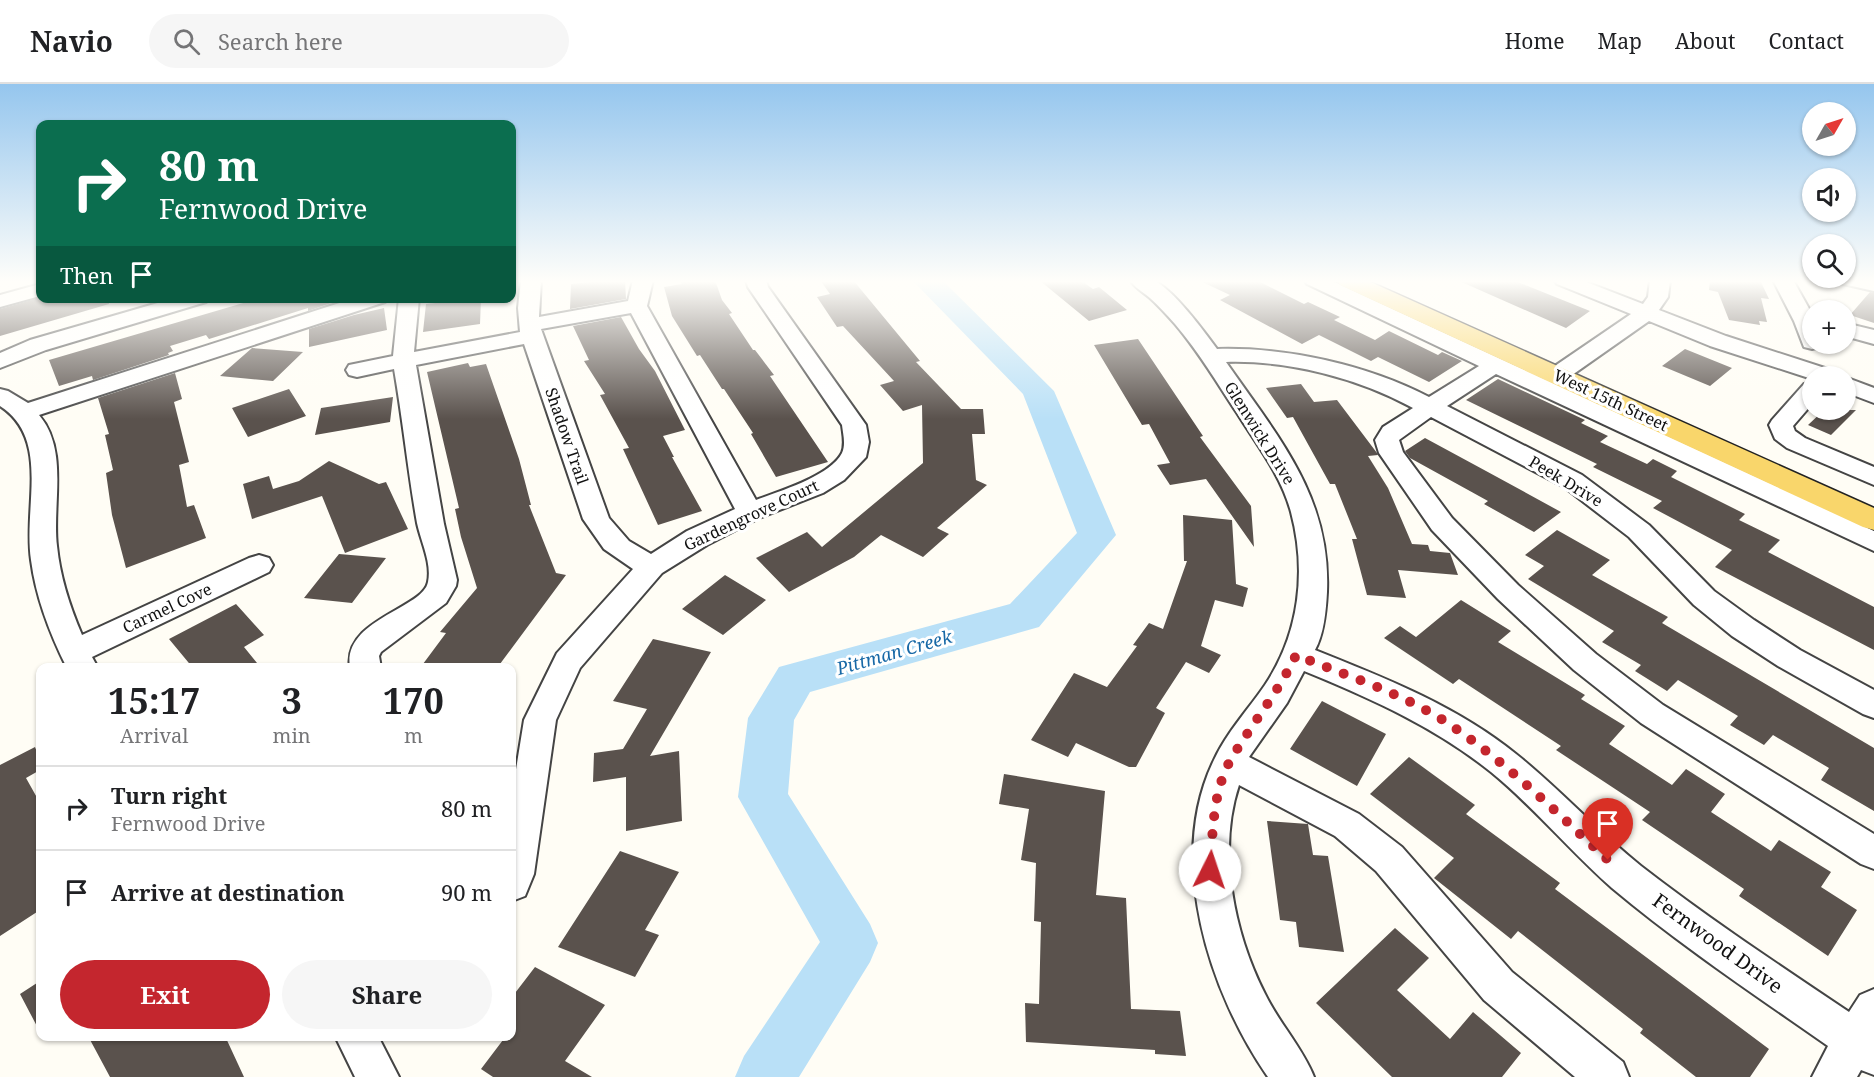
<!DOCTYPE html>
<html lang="en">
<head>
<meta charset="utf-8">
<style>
  :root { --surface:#fff; --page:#f6f6f6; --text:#202124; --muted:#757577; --line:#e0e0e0; --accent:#c4262e }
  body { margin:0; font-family:"Noto Serif",serif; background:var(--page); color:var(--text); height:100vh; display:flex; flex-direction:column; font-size:22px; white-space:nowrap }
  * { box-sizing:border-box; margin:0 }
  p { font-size:20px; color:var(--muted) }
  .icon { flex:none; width:33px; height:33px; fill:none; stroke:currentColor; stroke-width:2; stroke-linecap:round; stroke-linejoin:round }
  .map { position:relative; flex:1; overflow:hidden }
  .side { position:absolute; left:36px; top:579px; width:480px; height:378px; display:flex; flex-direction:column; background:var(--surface); border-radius:12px; box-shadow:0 2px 4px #0004 }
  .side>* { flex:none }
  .hud { position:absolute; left:36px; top:36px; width:480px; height:183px; border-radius:12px; box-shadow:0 2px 4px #0004; background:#0b6e4f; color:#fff; overflow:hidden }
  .needle { width:39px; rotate:51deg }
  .tools { position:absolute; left:1802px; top:18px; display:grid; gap:12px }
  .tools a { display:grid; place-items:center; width:54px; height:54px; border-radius:50%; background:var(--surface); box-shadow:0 2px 4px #0004; font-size:30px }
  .pin { position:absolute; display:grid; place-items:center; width:51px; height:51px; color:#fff; margin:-62px -26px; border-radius:50% 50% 50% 0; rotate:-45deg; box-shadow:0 0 6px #0007 }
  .pin .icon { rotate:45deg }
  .me { position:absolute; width:66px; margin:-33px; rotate:4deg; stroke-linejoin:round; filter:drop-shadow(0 0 4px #0008) }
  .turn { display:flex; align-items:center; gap:21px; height:126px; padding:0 24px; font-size:27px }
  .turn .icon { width:78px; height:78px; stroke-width:2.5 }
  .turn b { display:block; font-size:42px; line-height:51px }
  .then { display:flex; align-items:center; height:57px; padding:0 24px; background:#0003; gap:12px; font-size:22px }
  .eta { display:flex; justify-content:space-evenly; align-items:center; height:102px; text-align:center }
  .eta b { font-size:36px; font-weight:700; line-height:42px }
  .button { display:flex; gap:12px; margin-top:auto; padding:12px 24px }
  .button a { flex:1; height:69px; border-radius:36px; background:var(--accent); color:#fff; font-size:24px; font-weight:700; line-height:69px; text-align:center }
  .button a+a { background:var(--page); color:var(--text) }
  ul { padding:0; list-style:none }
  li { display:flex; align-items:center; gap:18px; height:84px; padding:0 24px; border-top:2px solid var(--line) }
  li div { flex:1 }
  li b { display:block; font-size:22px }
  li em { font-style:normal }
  header { display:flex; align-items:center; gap:36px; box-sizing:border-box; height:84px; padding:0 30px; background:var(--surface); border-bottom:2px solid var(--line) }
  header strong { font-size:28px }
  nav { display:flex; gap:33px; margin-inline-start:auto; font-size:21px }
  .search { width:420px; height:54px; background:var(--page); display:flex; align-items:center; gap:15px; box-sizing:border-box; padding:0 21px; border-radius:33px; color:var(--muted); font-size:22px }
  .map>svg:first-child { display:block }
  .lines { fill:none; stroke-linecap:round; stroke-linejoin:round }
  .river { fill:#b9e0f7; fill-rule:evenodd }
  .building { fill:#5a524d }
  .minor-casing { stroke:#444; stroke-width:4 }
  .major-casing { stroke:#222; stroke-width:3 }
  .minor { fill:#fff; fill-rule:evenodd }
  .major { fill:#f9d66b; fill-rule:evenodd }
  .route { stroke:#c4262e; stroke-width:10; stroke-dasharray:0 18 }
  .labels { text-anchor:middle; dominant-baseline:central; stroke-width:6; stroke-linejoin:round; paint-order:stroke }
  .street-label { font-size:16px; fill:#111; stroke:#fff }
  .water-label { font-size:18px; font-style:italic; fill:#1768a6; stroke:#fff }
  .near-street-label { font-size:20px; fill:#111; stroke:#fff }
</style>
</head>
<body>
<header>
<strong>Navio</strong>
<div class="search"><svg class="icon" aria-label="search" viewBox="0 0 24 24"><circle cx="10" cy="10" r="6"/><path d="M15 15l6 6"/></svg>Search here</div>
<nav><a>Home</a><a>Map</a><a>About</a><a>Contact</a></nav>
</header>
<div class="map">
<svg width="1874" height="993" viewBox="0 0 1874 993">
  <rect width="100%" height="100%" fill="#fffdf5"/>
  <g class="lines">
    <path class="river" d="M912,196h30l112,111 62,144 -77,92 -229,65 -16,28 -6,74 82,130 8,19 -8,19 -71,115h-64l9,-21 76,-114 -82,-145 10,-79 31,-51 231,-63 67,-71 -54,-139z"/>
  </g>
  <path class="building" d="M613,196h12l1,19 -56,10 1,-25z
    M680,196h35l7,20 10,13 -3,1 24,36h2l19,25 -4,1 58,86 -52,15 -25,-43 2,-1 -29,-44h-2l-22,-34 -3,1 -25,-40 -8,-29 18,-3z
    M820,196h33l67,81 -4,1 45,47h22l2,25h-13l4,46 11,5 -50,43 12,6 -26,23 -42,-22 -27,22 -65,35 -33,-34 51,-26 15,15 101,-84 -1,-58 -19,6 -23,-26 14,-4 -51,-55 -6,1 -20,-30 13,-3z
    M1039,196h41l13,9 6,-2 28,23 -38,11z
    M1198,196h58l48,24 4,-2 32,15 -6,3 41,20 14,-9 49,24 4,-3 20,9 -33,21 -51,-25 -7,4 -52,-26 -17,9 -82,-44 10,-5z
    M1457,196h56l77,31 -24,17z
    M1710,196h50l9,19 -8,-1 6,24 -8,-1 1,4 -31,-5 -11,-28 -9,-2z
    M1870,208l4,1v30l-24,-8z
    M39,214h69l1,6 -109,32v-27z
    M260,214h67l4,5 -23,8v-3l-99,31 -3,-4 -36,11 3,5 -5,2 1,2 -76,25 -1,-4 -33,10 -10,-26z
    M481,214l-1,26 -57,8 3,-28z
    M384,224l3,22 -78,17v-18l45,-14z
    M621,233l18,32 16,22 30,59 -22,6 11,21h-2l30,54 -44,14 -35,-76 6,-1 -29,-53 5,-1 -21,-33 5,-1 -16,-34z
    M1138,255l65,97 -3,1 51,69 3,41 -48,-68 -36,6 -13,-20 13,-2 -21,-39 -7,1 -48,-80z
    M252,264l51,4 -30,29 -53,-5z
    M1685,265l47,19 -22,18 -48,-20z
    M468,279l2,4 16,-3 33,95 12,46h-2l27,68 10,2 -69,93h-77l26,-35 -6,-1 37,-44 -16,-51 -6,-28 4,-1 -32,-136z
    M175,289l7,26 -8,3 15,60 -10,3 8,42 7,-2 12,33 -80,30 -14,-53 -6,-42 7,-3 -8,-35 4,-1 -11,-36z
    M1498,295l87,41 -4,3 27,13 -8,6 47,22 6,-5 24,12 -6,6 74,37 -6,6 41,20 -12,12 106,55v43l-159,-83 17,-17 -79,-42 9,-7 -69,-34 4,-3 -131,-64z
    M1301,300l13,18 23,-2 40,53 1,2 -10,1 20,32 24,56 16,1 2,6 20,2 8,22 -60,-5 8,28 -39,-3 -15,-56h5l-22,-55h-5l-37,-67 -6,1 -21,-30z
    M289,305l17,27 -58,21 -16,-29z
    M393,313l-3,25 -75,13 6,-27z
    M1824,326h32l-25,25 -23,-10z
    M1425,354l61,33 75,41 -27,20 -50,-28 4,-3 -78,-43 -5,-7z
    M329,377l50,23 7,-2 22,47 -63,24 -23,-57 -70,23 -9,-35 26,-8 4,13 26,-8z
    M1183,431l49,5 4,64 12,4 -5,19 -28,-7 -14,46 20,9 -12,18 -23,-11 -30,46 9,5 -29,54h-7l-53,-24 -8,14 -37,-17 43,-67 33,14 30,-41 -4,-1 16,-22 14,6 24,-68h-3z
    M1557,446l53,30 -18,15 76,42 -6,6 212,125v63l-53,-31 8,-12 -56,-33 -9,10 -34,-20 8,-9 -60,-36 -11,11 -32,-20 6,-6 -39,-23 12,-11 -86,-52 16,-13 -19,-11z
    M339,470l47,4 -34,45 -48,-5z
    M725,491l41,25 -43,35 -41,-26z
    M1461,516l50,31 -13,11 87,53 -4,4 44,27 -16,18 63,41 14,-16 39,25 -14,18 60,39 8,-11 52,32 -10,15 36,23 -29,46 -89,-60 5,-7 -102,-69 8,-8 -94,-62 5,-4 -102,-67 -6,5 -69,-46 16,-12 16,11z
    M236,520l28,31 -20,12 17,21h-68l-24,-29z
    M653,555l58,13 -61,104 29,-5 3,70 -56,10v-54l-33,5 1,-29 29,-4 24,-40 -34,-8z
    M1322,617l64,33 -29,52 -67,-37z
    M35,663l5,13v10l-14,8 14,25v107l-40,26v-171z
    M1409,673l66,48 -9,9 94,69 -5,6 214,160 -19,28h-54l-56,-44 3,-4 -125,-98 -7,8 -77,-61 20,-20 -84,-64z
    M1004,690l101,17 -9,104 30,3 5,111 49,2 6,45 -31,-2v-4l-129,-8 -1,-39 14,1 2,-82 -7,-1 2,-58 -15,-3 8,-51 -30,-5z
    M1267,737l41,3 5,31 15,1 16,96 -45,-5 -3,-25 -16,-2z
    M620,767l59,21 -34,58 14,5 -24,42 -77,-30z
    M1395,844l34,30 -32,32 53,49 23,-27 48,41 -19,24h-110l-76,-74z
    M535,883l70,38 -40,56 27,16h-99l-12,-8 25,-33h6v-39z
    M40,897v51l-20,-38z
    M88,952h137l19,41h-134z"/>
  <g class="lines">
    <defs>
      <path id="minor" d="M521,196h20l-2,37 89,-16 5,-21h20l-6,26 109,194c24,-9 74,-24 86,-47 4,-9 1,-19 0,-28l-94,-138 -2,-7h20l2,7 98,138 3,17 -3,15 -22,23 -21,13 -64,25 -52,27 -45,28 -82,95 -24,52 -22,154 -9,22 -13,5v-107l12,-74 33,-67 76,-84 -29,-20 -21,-30 -59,-175 -108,21 28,159 13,56 -1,6 -10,17 -65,49 -2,4 2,12h-31c-8,-49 73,-59 78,-86 4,-19 -7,-40 -11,-59 -9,-51 -14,-102 -23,-154l-37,8 -8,-2 -3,-5 3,-5 44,-9 6,-58h20l-5,54 106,-20 -2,-24zM631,229l104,196 -48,22 -36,23 -22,-13 -20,-23 -68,-189z
        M1130,196c6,-1 17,-2 23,0 20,9 51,51 64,69 70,-2 150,16 212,48l50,-31 -172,-82 -3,-4h26l544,251v20l-378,-177 -49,32 135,69 67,50 65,66 40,29 46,30 74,40v28l-11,-4 -85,-48 -46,-30 -38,-31 -65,-68 -65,-50 -133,-70 -32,23 4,12 49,66 66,67 78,69 67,51 211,129v35l-13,-5 -220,-141 -67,-53 -76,-71 -66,-69 -53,-77 -4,-13 8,-13 30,-19c-55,-30 -124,-48 -187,-46 52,75 105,134 101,230 -1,19 -3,42 -12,58 70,28 142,56 201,104 44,35 81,77 125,112 67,52 138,99 208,146l11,-17 14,-6v86l-13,-5 -4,7h-45l16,-31c-73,-51 -148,-101 -216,-158 -42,-37 -78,-81 -121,-116 -56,-45 -121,-74 -187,-101l-17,32 -38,54 110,57 43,33 110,125 111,90 6,15h-54l-91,-77 -108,-129 -41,-35 -96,-51c-22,66 -5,148 26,209 14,29 37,53 49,83h-46c-59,-85 -102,-218 -54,-317 13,-28 34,-50 51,-75 34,-51 42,-113 26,-173 -10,-37 -34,-67 -54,-99 -20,-30 -38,-61 -62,-89 -8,-9 -16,-18 -25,-26 -7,-6 -15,-10 -20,-18z
        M1554,196h27l62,24 5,-7 2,-17h20l-2,17 -9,13 67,26 108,35 3,5h-25v3l-102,-33 -61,-25 -84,59 -8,2 -8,-2 -3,-5 3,-5 82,-56 -74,-30z
        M1773,196h20l19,34v30h10l-2,3 -8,2 -8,-2 -10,-26z
        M1840,196h34v11l-31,-7z
        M40,200v12l-40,11v-12z
        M175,214h34l-3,4 -160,48 -46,18v-15l30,-13z
        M355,214h33l-3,4 -346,113c30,35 13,89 18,131 3,31 13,61 25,89l167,-77 10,-3 10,3 4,7 -4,7 -177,85 6,11h-31c-17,-34 -31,-70 -36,-108 -8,-53 20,-121 -31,-154v-17l8,2 20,12z
        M1845,239l29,7v14l-29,-8z
        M1845,293l29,11v15l-29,-11z
        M1812,298v22l-19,22 2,5 10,7 69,29v18l-87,-37 -12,-9 -6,-14 3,-5 32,-36z
        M335,952h43l21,41h-44z"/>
      <path id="major" d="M1336,196h30l508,228v22l-11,-3 -523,-242z"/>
    </defs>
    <use href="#minor" class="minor-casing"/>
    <use href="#major" class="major-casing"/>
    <use href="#minor" class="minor"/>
    <use href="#major" class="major"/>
  </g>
  <linearGradient id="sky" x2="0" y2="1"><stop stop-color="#95c6ee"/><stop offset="0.59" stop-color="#fffefa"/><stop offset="1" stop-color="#fffefa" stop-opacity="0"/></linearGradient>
  <rect width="1874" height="335" fill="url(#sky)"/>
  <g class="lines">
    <path class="route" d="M1210,786c3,-36 2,-76 20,-109 21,-36 48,-68 66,-106 49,20 102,37 147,65 61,40 112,91 165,140"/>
  </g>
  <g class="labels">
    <g class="street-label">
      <text transform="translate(1611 316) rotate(25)">West 15th Street</text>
      <text transform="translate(1260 349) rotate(58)">Glenwick Drive</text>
      <text transform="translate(567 352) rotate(71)">Shadow Trail</text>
      <text transform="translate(1566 397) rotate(31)">Peek Drive</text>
      <text transform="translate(751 431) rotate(-25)">Gardengrove Court</text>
      <text transform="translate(167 524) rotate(-25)">Carmel Cove</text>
    </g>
    <g class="water-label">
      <text transform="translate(894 568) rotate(-16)">Pittman Creek</text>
    </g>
    <g class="near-street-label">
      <text transform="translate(1718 859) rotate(36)">Fernwood Drive</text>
    </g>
  </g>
</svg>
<div class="tools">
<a><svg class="needle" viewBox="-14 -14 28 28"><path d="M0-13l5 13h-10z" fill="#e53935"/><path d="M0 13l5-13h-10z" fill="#757577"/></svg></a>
<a><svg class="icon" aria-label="sound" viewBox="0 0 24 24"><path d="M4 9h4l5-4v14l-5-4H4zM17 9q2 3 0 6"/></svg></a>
<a><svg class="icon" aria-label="search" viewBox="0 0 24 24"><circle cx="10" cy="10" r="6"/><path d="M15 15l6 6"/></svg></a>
<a>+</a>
<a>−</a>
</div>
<div class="pin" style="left:1608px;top:776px;background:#d93025"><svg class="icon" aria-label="arrive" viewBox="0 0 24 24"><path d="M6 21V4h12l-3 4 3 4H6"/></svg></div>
<svg class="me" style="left:1210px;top:786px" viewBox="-20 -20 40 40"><circle r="19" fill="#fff"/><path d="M0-13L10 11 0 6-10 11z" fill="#c4262e"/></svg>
<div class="hud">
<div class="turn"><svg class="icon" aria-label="right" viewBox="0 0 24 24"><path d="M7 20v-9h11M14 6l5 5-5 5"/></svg><div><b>80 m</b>Fernwood Drive</div></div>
<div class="then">Then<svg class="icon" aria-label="arrive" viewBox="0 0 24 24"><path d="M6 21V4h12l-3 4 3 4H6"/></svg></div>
</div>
<section class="side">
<div class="eta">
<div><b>15:17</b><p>Arrival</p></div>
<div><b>3</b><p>min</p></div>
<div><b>170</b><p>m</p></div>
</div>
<ul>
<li><svg class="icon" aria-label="right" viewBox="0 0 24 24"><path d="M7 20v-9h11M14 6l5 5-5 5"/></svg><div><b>Turn right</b><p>Fernwood Drive</p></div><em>80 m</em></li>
<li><svg class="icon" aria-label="arrive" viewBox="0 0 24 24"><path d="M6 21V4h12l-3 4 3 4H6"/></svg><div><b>Arrive at destination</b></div><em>90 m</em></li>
</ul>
<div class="button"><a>Exit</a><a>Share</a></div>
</section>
</div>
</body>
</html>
